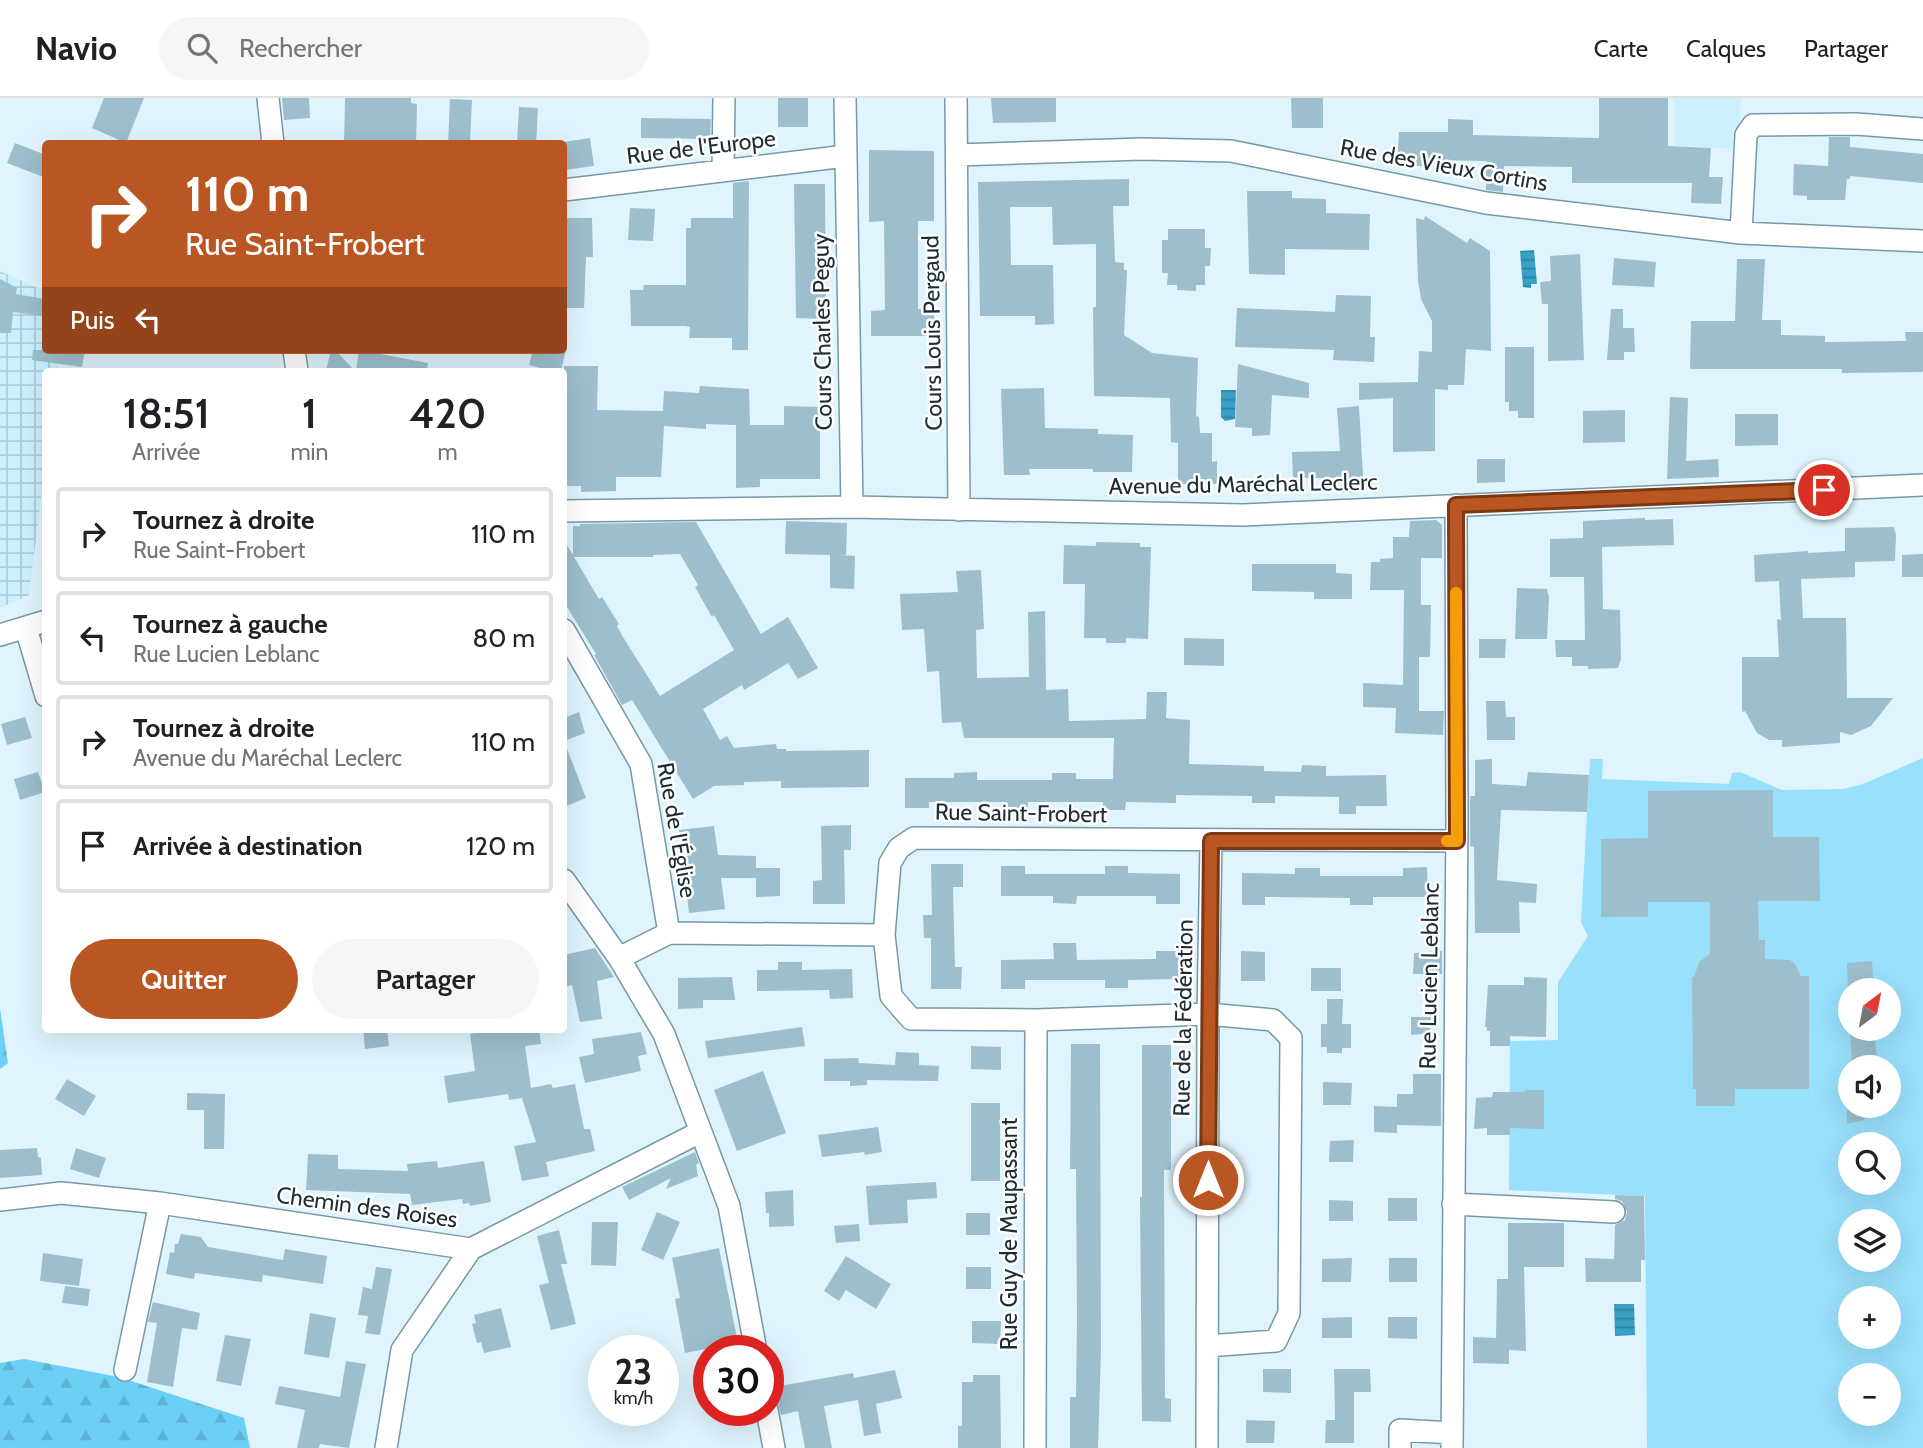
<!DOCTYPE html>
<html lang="fr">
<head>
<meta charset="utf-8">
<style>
  :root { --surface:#fff; --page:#f6f6f6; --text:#202124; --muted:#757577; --line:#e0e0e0; --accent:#ba5622 }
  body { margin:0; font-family:Cabin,sans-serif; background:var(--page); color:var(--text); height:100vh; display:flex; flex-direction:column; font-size:26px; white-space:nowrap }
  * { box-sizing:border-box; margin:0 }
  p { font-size:23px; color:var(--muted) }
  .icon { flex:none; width:38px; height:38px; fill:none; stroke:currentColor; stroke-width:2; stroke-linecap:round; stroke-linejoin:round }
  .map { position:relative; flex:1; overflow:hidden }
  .side { position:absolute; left:42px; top:270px; width:525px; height:665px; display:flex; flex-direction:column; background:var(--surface); border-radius:7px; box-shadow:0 7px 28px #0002 }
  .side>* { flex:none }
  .top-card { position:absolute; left:42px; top:42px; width:525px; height:214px; border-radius:7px; box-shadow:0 7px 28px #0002; background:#ba5622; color:#fff; overflow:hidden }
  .needle { width:46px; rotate:32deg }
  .controls { position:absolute; left:1838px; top:880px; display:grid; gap:14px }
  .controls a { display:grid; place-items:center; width:63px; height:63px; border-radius:50%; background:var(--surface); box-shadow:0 7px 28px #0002; font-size:35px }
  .speed { position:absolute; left:588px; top:1237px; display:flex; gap:14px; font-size:35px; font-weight:700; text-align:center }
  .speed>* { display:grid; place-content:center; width:91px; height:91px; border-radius:50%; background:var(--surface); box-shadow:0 7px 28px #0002; line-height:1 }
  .speed small { font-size:18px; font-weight:400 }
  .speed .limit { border:10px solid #d22; background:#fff; color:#111 }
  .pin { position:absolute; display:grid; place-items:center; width:60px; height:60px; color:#fff; margin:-30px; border:4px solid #fff; border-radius:50%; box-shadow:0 2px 7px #0007 }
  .me { position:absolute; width:77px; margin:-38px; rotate:0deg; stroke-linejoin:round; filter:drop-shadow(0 0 5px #0008) }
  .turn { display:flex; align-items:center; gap:24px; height:147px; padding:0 28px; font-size:32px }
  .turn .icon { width:91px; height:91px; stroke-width:2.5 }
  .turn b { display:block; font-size:49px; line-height:60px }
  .then { display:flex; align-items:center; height:66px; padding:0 28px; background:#0003; gap:14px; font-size:26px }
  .eta { display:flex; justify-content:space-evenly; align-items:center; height:119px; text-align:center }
  .eta b { font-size:42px; font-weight:600; line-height:49px }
  .primary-button { display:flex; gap:14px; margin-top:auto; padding:14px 28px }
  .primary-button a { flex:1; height:80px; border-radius:42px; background:var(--accent); color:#fff; font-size:28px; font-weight:600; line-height:80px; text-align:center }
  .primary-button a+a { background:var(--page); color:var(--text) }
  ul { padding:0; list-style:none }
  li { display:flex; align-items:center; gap:21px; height:94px; margin:0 14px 10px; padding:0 14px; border:4px solid var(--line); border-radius:7px }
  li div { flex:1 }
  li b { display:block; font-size:26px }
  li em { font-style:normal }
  header { display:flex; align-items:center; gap:42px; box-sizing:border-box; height:98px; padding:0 35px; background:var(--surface); border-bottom:2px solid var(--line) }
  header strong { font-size:33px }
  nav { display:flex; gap:38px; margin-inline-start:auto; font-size:24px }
  .search { width:490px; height:63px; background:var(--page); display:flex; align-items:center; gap:18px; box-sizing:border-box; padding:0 24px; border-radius:38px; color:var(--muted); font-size:26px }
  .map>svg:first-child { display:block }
  .built { fill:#ccf0fe }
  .industrial { fill:url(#industrial-grid) }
  .forest { fill:url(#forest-firs) }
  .park { fill:#98e0fc; fill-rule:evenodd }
  .water { fill:url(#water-rules) }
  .building { fill:#9dbfcd; fill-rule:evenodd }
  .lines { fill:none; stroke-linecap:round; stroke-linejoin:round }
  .minor-casing { stroke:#7798a6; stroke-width:24 }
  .minor { stroke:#fff; stroke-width:21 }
  .route-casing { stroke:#793816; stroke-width:18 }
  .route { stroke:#ba5622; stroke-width:12 }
  .slow { stroke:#f59e0b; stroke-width:12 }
  .labels { text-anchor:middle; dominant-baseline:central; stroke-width:5; stroke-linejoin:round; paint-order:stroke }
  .street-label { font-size:23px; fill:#1f2d33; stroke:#fefefe }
</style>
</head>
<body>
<header>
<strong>Navio</strong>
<div class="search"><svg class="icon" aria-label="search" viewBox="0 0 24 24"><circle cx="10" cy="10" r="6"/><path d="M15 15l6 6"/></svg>Rechercher</div>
<nav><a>Carte</a><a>Calques</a><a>Partager</a></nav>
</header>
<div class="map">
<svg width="1923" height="1350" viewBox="0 0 1923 1350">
  <defs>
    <pattern id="industrial-grid" width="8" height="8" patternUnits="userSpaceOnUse" patternTransform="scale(1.75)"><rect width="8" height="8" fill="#ccf0fe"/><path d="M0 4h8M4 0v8" fill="none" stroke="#afceda"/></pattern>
    <pattern id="forest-firs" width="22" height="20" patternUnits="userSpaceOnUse" patternTransform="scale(1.75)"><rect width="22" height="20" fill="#6cd0f6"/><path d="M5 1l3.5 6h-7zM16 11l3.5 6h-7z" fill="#5db3d3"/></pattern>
    <pattern id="water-rules" width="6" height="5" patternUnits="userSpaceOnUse" patternTransform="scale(1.75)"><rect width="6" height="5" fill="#37a0c4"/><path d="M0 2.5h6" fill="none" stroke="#2e83a0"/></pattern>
  </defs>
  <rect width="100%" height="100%" fill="#dff4fd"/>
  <path class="built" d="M1674,0h67l-3,51 -64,-4z"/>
  <path class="industrial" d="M0,173l45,20 1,59h14l-2,21h-12l-1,93 -16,131 -29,13z"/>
  <path class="forest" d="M0,910l8,55 -8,6z
    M24,1261l95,18 125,41 6,30h-250v-85z"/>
  <path class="park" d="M1923,660v690h-276l-2,-252 -136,-6 1,-149 48,-1v-58l30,-46 -7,-14 9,-163h13l-1,20 127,5 3,-11 8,-1 42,18 61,-1 20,-5zM1850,892h38v39h-38zM1850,970h38v38h-38zM1850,1046h38v39h-38zM1850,1124h38v38h-38zM1850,1200h38v39h-38zM1850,1278h38v38h-38z"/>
  <path class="water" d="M1534,152l3,34h-6v4l-8,-1 -3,-36z
    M1221,292h15l-1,29 -10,2 -4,-4z
    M1614,1206h20l1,31 -20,1z"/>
  <path class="building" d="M104,0h40l-18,45 -34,-15z
    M282,0h27l1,20 -26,2z
    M345,0h66v5l6,1 -1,40h-72z
    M778,0h30v29h-30z
    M991,0h65v24l-63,1z
    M1291,0h32v30h-31z
    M1599,0h69v48l43,2 -2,29h14l-2,27 -30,-1 1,-20h-120v-16l-68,-1 -1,26 -17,-2v-29l-63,-1v6h-26l2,-34h49v-13l25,1v15l126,3z
    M450,1l22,1 -2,44h-22z
    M519,9l19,1 -2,36h-19z
    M641,20l70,1 -1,20 -69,-1z
    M1829,39h21v10l73,7v29l-73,-7v3h-3l-2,21h-38v-4l-14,-1 1,-31 34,2z
    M590,40l4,28 -30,4v-28z
    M15,45l31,12v23l-39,-15z
    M869,52l65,1v70h-16v88h16v27h-63v-25l14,-1 -1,-89 -15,1z
    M1129,81v27h-16l2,56 9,1v7h3l-3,65 28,18 46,5 -2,58 3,1 1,16h12v29l5,-1v23h-39v-41l-7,-1 -1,-44 -76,-2 -1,-89h3v-63l-43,1 -1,-38h-42l1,58h42l1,59 -19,1v-9h-55l-2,-134z
    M749,83l-1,169h-16v-12h-43l1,-11 -5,-1h-54l-1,-36h13l1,-5h42v-57h5v-10h42v-35z
    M794,86h31l1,135 -30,-1z
    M1247,93h45v7l34,1v14l44,1 -1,36 -84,-1v26l-36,-1z
    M630,110l25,1 -2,32 -25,-1z
    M1425,118l42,27 3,-5 20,13 1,100 -25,-2 -2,36h-16v5l-13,-1v62l-42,1v-54l-34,2v-17l59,-1 1,-31 13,1v-31l-11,-22 -3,-18 -2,-63 8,2z
    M565,120h27l1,39h-7l-2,51h-20z
    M1168,131h37v19h6l-1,18h-5v19h-9v6l-19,-1v-5h-10l1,-12h-6v-33h6z
    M1580,156l4,106 -36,1v-57h-6l-2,-22 11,-1 -1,-25z
    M1614,160l42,4 -2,25 -42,-2z
    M1737,161h28l-3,61h19v15l44,1v6l81,-1 -1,-9h18v38l-1,2 -80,1v-4h-152l1,-48h44z
    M0,181l17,9 -1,6 28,5 -2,17 -29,-4 -2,21h-11z
    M1336,197l35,1 -1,41h5l-1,25 -41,-2 1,-10 -99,-3 2,-39 98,4z
    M1611,211h12v19h11l1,24h-11v8h-17z
    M1505,249h29v71h-16v-7h-9v-9h-4z
    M33,252h52l-3,17 -50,-7z
    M331,252h4l20,21h-29z
    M359,252l69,13 -1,8h-71z
    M533,252h33l-5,21h-21v-3l-11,-3z
    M1238,266l71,19v15l-37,-3 -2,40 -18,1v-8l-17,-1z
    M564,268h34l-1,44 66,1 1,-20 35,2 1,-7 49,3 1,36h34v-19l36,1v72h-60v8l-24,1v-63l-30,-1v5l-42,-3 -3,51h-45v14l-35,1v-6h-17z
    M1044,290l1,40 53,1v5l35,1 -1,37h-39v-3h-64l1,6h-26l-3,-86z
    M1670,299l18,1 -2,63 32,-2 1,18 -52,2z
    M1359,308l5,86 -22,1 -1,-15h-48l-1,-26 48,-1 -3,-43z
    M1625,312v32l-42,1v-32z
    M1735,316h43v31l-43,1z
    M1477,361h28v23l-28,1z
    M1645,420v2l28,-1 1,26 -72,2 1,62 17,1 1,49 -3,9 -30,1v-3h-16v-9h-16l-1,-17h30l-1,-63h-34v-38l33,-1v-17z
    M1436,422l6,5v33h-21v47h10l-1,52h-11v54h25l-1,24 -48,-2 1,-25 -33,-1v-24l40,2 1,-95h-34l1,-28h9v-3l13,-1v-21h16l1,-16z
    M786,423l61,2 -1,32h-7l16,1 -1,33 -24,-1v-33l-45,-1z
    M696,424l65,112 27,-17 30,51 -20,11 -10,-16 -44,27 -2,-5 -39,24 17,31 7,-4 7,12 42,-4 1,5h9v2l83,-1v37l-88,1v-7l-37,1v3l-30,1 -21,13 -61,-99 -10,5 -28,-50 2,-1 -32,-52v-62l9,15v-29h7v-2zM680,456l18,31 -3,2 17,30 2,-2 20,35 -74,46 -37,-59 -6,-11 2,-2 -17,-27 -3,2 -25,-42h79v-2z
    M1894,429l2,8 -1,26 -40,1v15l-54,2 2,39h43l1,80h46l-22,28 -20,9 -11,-3v11l-58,4v-7h-13l-12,-7 -12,-22 -3,1v-55h37l-2,-38 4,1 -2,-39 -24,1 -1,-27 54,-4v2l37,-2v-23z
    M1096,444l44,1v4h11l-3,92 -22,-1v5h-20v-5h-22l1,-54h-22l1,-39 32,1z
    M1923,456v23h-21v-22z
    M1252,466h84v9l16,1v25h-38v-7l-62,-1z
    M981,472l3,59 -8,1 1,48 52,-1 -1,-65 17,-1 1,79 22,-1 1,32 77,-2 1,-27h20l-1,26 24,2 -1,44 75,2v5l37,1 1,-7 24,1v10l60,-1 1,31h-31v8h-17v-17l-64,-1v7h-23v-7l-76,-1v8l-50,-1 -1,8h-22v-8h-75v8l-23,1 -1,-9h-75v6h-24v-30h49v-5l23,-1v8h75v-7h24v6h37l1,-41h-150l-3,-16 -19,1 -3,-52 -12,1 -3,-43 -22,1 -2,-36 58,-2 -2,-21z
    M1517,490l30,1 2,8 -2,42h-32z
    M1184,540l40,1v27l-40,-1z
    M1479,541h27l-1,19h-26z
    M1486,603h19l1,16h9v23h-28z
    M579,614l6,21 -21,8 22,57 -22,9v-89z
    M25,619l7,21 -25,7 -6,-21z
    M1492,661v25l34,2 2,-14 61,3 -2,37 -86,-2 -4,70 40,4 -1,19 -17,-1 1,31h-45l-1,-86 -4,-1v-50h5v-36z
    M38,674l7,20 -25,8 -6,-21z
    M1773,692v47h46l1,64h-62l1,39h6v19l25,1 5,4 6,12h8v113h-74v17h-39v-17h-3l-1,-112h2l5,-15 11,-8v-52h-62v15h-47v-78l47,-1v-47z
    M851,727v25h-7l1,54h-32v-23l9,-1 -1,-54z
    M714,728l4,29 38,1v12h24v28l-24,1v-19h-35l4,31 -36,4 -10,-83z
    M931,766h32v23h-10l2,80h7l-1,22h-30v-51h-7l-1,-23h9z
    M1001,768h24v8h80v-8h23v7l52,1v30h-24v-8h-79l-1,8 -23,-1v-7h-52z
    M1427,769l1,30h-55v8h-23v-7l-85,-1v8h-23v-32l53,1v-6h25v8h83v-8z
    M1053,845h23l1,17 79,-1v-8h23v28l-51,1v8h-23v-8h-80v9h-24v-29l53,-1z
    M595,850l19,29 -17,4 5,38 -22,3 -8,-37 -8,2v-32z
    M1241,853l24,1v29h-24z
    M1442,853v23h-29l1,-21z
    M1872,863l2,29h-26l-1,-27z
    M778,864h24v8l50,-1 1,29 -23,1 -1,-9 -72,1v-21h21z
    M1311,870h30v23h-30z
    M732,879l3,23h-32v8l-25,1v-31z
    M1524,879l23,1 -1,59 -36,-1v10h-20v-15h-3v-4h-2l3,-42h36z
    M1327,901h16l-1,25h9v24h-9v5h-15v-6h-6v-23h6z
    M1411,919h20l-1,16 -19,2z
    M802,929l3,19 -97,12 -3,-17z
    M363,931h24l2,17 -24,3z
    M502,931h37l2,15 -16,2 6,42 20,-4 2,4 22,-4 9,45h6l5,22 -49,11 3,14 -27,5 -8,-35 22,-4 -14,-44 -13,2 -1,-6 -60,9 -4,-27 31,-5 -5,-37z
    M1850,931h24l4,39h-26z
    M641,934l6,22 -9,2 3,15 -56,12 -6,-26 15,-3 -2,-15z
    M1071,946h29l1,307 -3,97h-28v-51h6l1,-78 -1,-150h-6z
    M1142,947h29v125h-7l1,228 6,1v23l-29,-1 -2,-224h2z
    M971,948l30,1v23l-30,-1z
    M896,954l23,1v12l20,1 -1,15 -71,-1v5l-17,1v-5h-26v-22l34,-1 1,5 36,2z
    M763,973l23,62 -49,18 -23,-61z
    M1413,976h28v52l-44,-1v8l-23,-1v-26l23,1v-13h16z
    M67,981l29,17 -12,20 -29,-17z
    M1323,984l29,1 -1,22h-28z
    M1525,992h19v39l-34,-1v7h-23v-7l-13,1 2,-31 16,-1 1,-5h32z
    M187,995l38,1 -1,55h-20v-39h-17z
    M971,1005h29v78h-29z
    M1847,1008h18l-1,14 -17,4z
    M878,1029l4,25 -17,3 -1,-3 -42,5 -4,-22z
    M1354,1042l-1,22h-24l1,-21z
    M37,1050l1,9 3,1 1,17 -42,3v-28z
    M76,1050l30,10 -7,20 -29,-9z
    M695,1054l4,11 -3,2 2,11 -32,13 5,-11 -42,22 -7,-13z
    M308,1056l30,1v14l70,2 -1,-7 30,-3 1,7 46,-7 7,41 -21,4 -1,-3 -6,1 -1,-5 -50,6 -2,-11 -104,-4z
    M936,1084l1,16 -30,2 1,23 -39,2 -3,-39z
    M793,1092l1,36 -25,1v-14h-3l-1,-21z
    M1615,1097l29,1 1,64h-4v22h-55l-1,-24 29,1 1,-34 10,-5 2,-8 -5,-11 -7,-2z
    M1388,1100h29v23h-29z
    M1329,1102l24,1v20h-24z
    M657,1114l23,10 -17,38 -22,-10z
    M966,1115h24v22h-24z
    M592,1124h26l-2,44 -25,-1z
    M1508,1125h56v44h-40l2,84 -17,-1v14l-36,-1v-26l23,1 1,-59h11z
    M859,1126l1,17 -24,2 -2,-17z
    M559,1132l8,34h-6l15,60 -25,6 -12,-45 10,-2 -12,-47z
    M181,1136l20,3 7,10 75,13 2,-11 42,7 -4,28 -60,-9 -1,7 -67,-9 -1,6 -28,-5 4,-22 4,1 1,-9h3z
    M719,1150l19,95 -53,10 -10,-54 5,-1 -8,-40z
    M43,1155l40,6 -4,27 -39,-5z
    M846,1158l45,28 -15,25 -30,-19 -7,11 -15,-10z
    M1352,1160l-1,24h-29v-23z
    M1389,1160h28v24h-28z
    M376,1169l16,2 -12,66 -15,-2 3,-17 -10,-1 5,-28 9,2z
    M966,1169h25v22h-25z
    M65,1188l25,3 -2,17 -26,-3z
    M153,1204l47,11 -3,17 -15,-2 -9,59 -26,-5 10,-59 -9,-1z
    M501,1210l10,39 -27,6 -3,-11 -4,1 -5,-19 4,-1 -2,-8z
    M310,1215l26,5 -7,40 -25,-4z
    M1352,1219v21h-30v-20z
    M1388,1219h29v22l-29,-1z
    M972,1223h29l-1,23 -28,-1z
    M225,1237l26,4 -10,47 -25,-5z
    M346,1263l20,3 -17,84 -29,-4 -1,4h-22l8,-38 -30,-6 4,-18 61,11z
    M1263,1271h28v24l-28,-1z
    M1334,1271h36l1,23h-17v51h-29l1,-23h9z
    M895,1272l7,28 -26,6 5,29 -17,3 -6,-36 -34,6 8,42h-27l-7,-37 -17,4 -7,-28 79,-14 1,5z
    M973,1277h27l1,73h-43v-22h4v-44h11z
    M1246,1322l29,1 -1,22h-28z"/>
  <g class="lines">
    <defs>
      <path id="minor" d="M268,0l5,46
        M845,0l7,409
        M956,0l3,412
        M957,57l185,-6 89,2 255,52 255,30 182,8
        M723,72l1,-72
        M564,92l282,-34
        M1741,135l5,-98 7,-10 103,-1 67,5
        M294,252l3,21
        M564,413l288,-4 391,8 680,-30
        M26,530l20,68
        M564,532l77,134 28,169
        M0,537l46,-14
        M564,782l55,78 45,76 65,172 27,145
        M619,860l50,-25 215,2
        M0,1102l61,-7 99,10 311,46 229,-117
        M1453,1106l161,8
        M1207,1248l69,-5 13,-28 2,-275 -18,-18 -65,-6 -172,6 -125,-1 -20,-23 -7,-61 6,-72 9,-15 15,-10 543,3
        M125,1272l35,-167
        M767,1312l7,38
        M386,1350l16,-98 69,-101
        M1035,1350l1,-428
        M1207,1350l1,-434 3,-173
        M1400,1350v-18l52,3
        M1452,1350l5,-629 -1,-314"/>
    </defs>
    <use href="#minor" class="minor-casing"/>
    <use href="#minor" class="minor"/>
  </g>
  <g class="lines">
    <defs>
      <path id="route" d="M1208,1082l3,-339h246l-1,-336 368,-15"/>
    </defs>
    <use href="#route" class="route-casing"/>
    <use href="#route" class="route"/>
    <path class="slow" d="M1447,743h10l-1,-248"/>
  </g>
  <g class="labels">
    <g class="street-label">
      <text transform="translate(701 49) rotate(-7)">Rue de l'Europe</text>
      <text transform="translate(1444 67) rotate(10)">Rue des Vieux Cortins</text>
      <text transform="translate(822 234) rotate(-91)">Cours Charles Peguy</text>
      <text transform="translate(932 235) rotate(-91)">Cours Louis Pergaud</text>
      <text transform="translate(1243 386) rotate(-1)">Avenue du Maréchal Leclerc</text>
      <text transform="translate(1021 715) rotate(1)">Rue Saint-Frobert</text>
      <text transform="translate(677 732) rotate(80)">Rue de l'Église</text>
      <text transform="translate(1429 878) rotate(-89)">Rue Lucien Leblanc</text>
      <text transform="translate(1183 920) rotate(-89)">Rue de la Fédération</text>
      <text transform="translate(367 1109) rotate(8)">Chemin des Roises</text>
      <text transform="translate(1009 1136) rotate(-90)">Rue Guy de Maupassant</text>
    </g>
  </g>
</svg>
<div class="controls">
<a><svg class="needle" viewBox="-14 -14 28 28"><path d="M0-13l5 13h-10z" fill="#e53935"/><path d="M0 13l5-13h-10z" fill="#757577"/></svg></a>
<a><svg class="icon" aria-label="sound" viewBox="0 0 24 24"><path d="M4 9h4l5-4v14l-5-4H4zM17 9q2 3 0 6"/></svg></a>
<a><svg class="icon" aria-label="search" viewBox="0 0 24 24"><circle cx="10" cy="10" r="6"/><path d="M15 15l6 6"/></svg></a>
<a><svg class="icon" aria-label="layers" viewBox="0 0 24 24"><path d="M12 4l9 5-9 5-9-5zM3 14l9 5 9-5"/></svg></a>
<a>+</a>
<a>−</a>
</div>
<div class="speed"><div>23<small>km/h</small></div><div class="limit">30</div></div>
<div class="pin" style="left:1824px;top:392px;background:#d93025"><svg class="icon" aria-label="arrive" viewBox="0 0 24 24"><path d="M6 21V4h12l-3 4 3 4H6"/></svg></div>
<svg class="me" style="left:1208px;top:1082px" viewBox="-20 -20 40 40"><circle r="17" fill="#ba5622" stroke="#fff" stroke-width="3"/><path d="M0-11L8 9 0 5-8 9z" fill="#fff"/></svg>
<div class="top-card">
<div class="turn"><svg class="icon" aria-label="right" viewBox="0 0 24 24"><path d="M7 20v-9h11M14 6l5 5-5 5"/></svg><div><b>110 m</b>Rue Saint-Frobert</div></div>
<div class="then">Puis<svg class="icon" aria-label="left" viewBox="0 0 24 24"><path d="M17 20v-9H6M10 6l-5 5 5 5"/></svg></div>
</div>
<section class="side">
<div class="eta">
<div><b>18:51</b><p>Arrivée</p></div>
<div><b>1</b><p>min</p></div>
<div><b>420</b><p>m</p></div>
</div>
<ul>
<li><svg class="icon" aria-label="right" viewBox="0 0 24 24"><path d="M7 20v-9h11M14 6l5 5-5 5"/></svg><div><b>Tournez à droite</b><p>Rue Saint-Frobert</p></div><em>110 m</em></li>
<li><svg class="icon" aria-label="left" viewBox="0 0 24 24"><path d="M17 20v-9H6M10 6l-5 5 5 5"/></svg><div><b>Tournez à gauche</b><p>Rue Lucien Leblanc</p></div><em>80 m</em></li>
<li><svg class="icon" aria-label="right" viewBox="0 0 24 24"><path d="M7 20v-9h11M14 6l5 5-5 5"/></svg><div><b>Tournez à droite</b><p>Avenue du Maréchal Leclerc</p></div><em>110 m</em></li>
<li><svg class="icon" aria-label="arrive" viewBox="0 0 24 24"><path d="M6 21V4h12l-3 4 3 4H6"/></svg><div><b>Arrivée à destination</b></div><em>120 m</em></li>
</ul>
<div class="primary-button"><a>Quitter</a><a>Partager</a></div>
</section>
</div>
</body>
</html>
